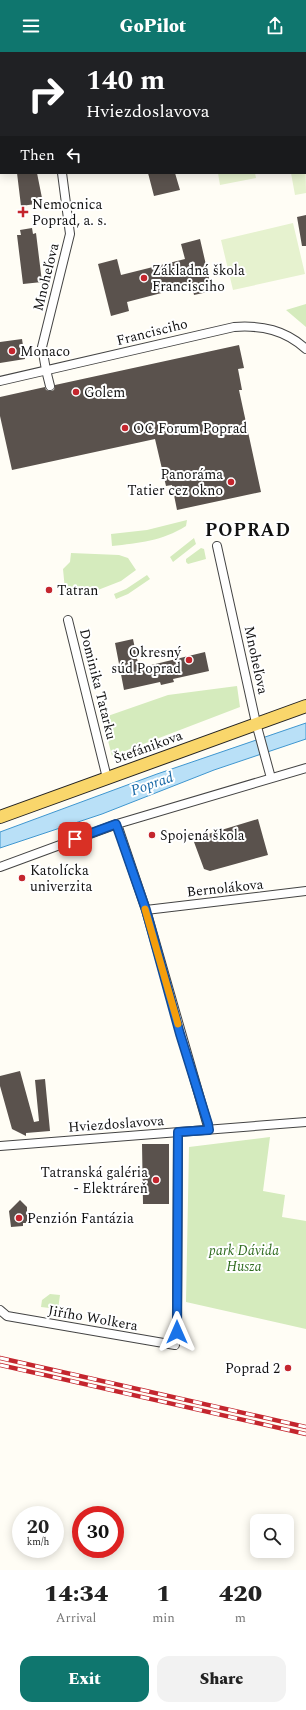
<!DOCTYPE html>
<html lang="en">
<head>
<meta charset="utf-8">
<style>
  :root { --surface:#fff; --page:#f2f2f2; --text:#222; --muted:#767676; --accent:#0f766e }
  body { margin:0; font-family:Spectral,serif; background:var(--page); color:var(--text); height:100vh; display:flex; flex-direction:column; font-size:15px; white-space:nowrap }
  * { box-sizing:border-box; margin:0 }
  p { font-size:13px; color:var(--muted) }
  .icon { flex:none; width:22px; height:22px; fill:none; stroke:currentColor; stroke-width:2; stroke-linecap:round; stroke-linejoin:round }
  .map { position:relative; height:1518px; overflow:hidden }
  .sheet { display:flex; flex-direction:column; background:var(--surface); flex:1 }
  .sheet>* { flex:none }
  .banner { position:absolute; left:0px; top:0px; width:306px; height:122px; box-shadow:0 2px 10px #0003; background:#202124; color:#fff; overflow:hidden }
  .tools { position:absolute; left:250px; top:1462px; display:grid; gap:8px }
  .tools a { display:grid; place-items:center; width:44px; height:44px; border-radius:8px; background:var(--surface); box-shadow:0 2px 10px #0003; font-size:20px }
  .speed { position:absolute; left:12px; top:1454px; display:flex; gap:8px; font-size:20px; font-weight:700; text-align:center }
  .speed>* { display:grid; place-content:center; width:52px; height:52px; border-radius:50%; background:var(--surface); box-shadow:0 2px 10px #0003; line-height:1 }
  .speed small { font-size:10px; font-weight:400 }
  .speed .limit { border:6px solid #d22; background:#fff; color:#111 }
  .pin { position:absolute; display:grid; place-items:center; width:34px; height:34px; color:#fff; margin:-17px; border-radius:8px; box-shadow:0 2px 6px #0006 }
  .me { position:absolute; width:44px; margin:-22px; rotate:0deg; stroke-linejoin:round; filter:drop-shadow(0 0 3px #0008) }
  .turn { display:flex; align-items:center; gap:14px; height:84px; padding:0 20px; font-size:18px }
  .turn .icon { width:52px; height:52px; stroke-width:2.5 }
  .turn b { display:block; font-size:28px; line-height:34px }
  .then { display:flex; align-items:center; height:38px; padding:0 20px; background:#0003; gap:8px; font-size:15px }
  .eta { display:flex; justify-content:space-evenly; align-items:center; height:68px; text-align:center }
  .eta b { font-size:24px; font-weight:800; line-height:28px }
  .action { display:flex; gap:8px; margin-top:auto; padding:8px 20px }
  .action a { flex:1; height:46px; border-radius:12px; background:var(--accent); color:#fff; font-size:16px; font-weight:800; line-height:46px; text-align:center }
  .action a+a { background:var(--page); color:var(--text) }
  header { display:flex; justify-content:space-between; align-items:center; height:52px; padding:0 20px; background:var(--accent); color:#fff; font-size:18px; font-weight:800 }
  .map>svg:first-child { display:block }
  .green { fill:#d5ebbd }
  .pitch { fill:#e6f2cf }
  .water { fill:#b9e0f7; stroke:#3f96cf }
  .building { fill:#5a524d }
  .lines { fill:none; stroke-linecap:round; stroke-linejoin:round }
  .minor-casing { stroke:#444; stroke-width:10 }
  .primary-casing { stroke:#222; stroke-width:14 }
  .minor { stroke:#fff; stroke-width:8 }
  .primary { stroke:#f9d66b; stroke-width:12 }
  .rail-casing { stroke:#c4262e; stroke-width:4.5 }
  .rail { stroke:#fff; stroke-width:3; stroke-dasharray:9; stroke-linecap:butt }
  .route-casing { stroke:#114b97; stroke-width:10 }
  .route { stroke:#1a73e8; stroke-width:7 }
  .slow { stroke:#f59e0b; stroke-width:7 }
  .poi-dot { fill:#c4262e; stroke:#fff; stroke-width:1.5 }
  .labels { text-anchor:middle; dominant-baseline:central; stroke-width:4; stroke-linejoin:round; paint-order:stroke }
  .poi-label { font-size:14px; fill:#111; stroke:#fff; text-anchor:start }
  .street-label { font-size:14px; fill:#111; stroke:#fff }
  .park-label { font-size:14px; font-style:italic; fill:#2f6b1f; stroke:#fff }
  .water-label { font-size:15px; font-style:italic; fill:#1768a6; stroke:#fff }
  .district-label { font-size:18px; font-weight:bold; letter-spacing:1px; fill:#111; stroke:#fff }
</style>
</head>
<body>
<header><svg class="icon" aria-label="menu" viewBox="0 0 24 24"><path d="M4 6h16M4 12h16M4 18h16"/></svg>GoPilot<svg class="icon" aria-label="share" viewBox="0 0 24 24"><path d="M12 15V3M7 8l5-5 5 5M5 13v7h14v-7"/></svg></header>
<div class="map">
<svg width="306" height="1518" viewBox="0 0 306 1518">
  <rect width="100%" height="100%" fill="#fffdf5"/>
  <path class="green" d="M306,252v23l-20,-17z
    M187,468l-1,6c-24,15 -47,17 -74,20l-1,-12 36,-4z
    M194,486l2,6 -23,18 -3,-5z
    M201,496l3,1 2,10 -18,5 -2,-2v-3z
    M71,501l48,2 9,3 8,12 -15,11 -41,16 -15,-7 -2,-21 7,-7z
    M147,523l3,4 -22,15 -12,5 -2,-5 12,-5z
    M237,634l3,21 -128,49 -10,-38 66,-23z
    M270,1085l-7,54 22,4 -3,22 24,4v108l-120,-27 3,-155z
    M50,1242l10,1 -2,14 -17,-2 1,-7z"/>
  <path class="pitch" d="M305,84l1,57 -11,2 -4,-22h14z
    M218,121h37l1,5 -36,7z
    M293,171l12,51 -72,16 -12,-50z"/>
  <path class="water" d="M306,671v16l-92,31 -112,44 -102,34v-16l157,-58z"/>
  <path class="building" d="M17,121h20l6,30 -22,3z
    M148,121h27l5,17 -26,6z
    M306,163v31h-4l-5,-29z
    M32,176l1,6 3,-1 6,49 -19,2 -6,-49h4l-1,-5z
    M200,187l12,52 -18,4 -2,-10 -65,17 2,9 -18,5 -13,-52 19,-5 4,16 64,-16 -4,-15z
    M22,287l3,20 -25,4v-21z
    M239,293l5,23 -6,1 4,21h-3l22,102 -84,18 -5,-25 -6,1 -11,-47 -143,31 -12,-54v-19l45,-10 1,3 5,1 3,-1 1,-5z
    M133,587l6,29 66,-16 4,19 -36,8 1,3 -13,3 -1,-3 -36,8 -9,-47z
    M258,767l10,36 -58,16 -6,-2 -10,-27 1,-4z
    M20,1019l14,51 5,-1 -4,-41 10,-1 5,52 -24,2v3l-14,-7 -12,-43v-10z
    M142,1092h27v60h-26z
    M20,1148l7,7v16h-4v3l-12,1 -2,-16z"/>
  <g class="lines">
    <defs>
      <path id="minor" d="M47,0v1
        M0,329l234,-54c28,-2 51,3 72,22
        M50,334l-4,-16 -4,-23 28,-113 -8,-61
        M217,494l39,177 15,55
        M68,568l39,158
        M117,772l29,86 63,220
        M0,815l117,-43 189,-56
        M146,858l160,-19
        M0,1094l306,-24
        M0,1258l7,6 168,29 2,-13 1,-199"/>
      <path id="primary" d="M0,765l306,-111"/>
    </defs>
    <use href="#minor" class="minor-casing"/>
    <use href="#primary" class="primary-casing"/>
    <use href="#minor" class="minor"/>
    <use href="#primary" class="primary"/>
    <defs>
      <path id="rail" d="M0,1306l306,69
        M0,1313l306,69"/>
    </defs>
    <use href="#rail" class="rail-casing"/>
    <use href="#rail" class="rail"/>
  </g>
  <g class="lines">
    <defs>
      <path id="route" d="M75,787l41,-15 30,86 34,124 28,90 1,6 -31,2 -1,200"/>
    </defs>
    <use href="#route" class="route-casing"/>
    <use href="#route" class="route"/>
    <path class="slow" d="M145,857l33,115"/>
  </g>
  <g class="poi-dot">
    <path d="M21 154h4v4h4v4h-4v4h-4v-4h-4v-4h4z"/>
    <circle cx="144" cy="226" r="4"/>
    <circle cx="12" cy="299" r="4"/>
    <circle cx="76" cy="340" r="4"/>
    <circle cx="125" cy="376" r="4"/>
    <circle cx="231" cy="430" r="4"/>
    <circle cx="49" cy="538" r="4"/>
    <circle cx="189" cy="608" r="4"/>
    <circle cx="152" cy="783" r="4"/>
    <circle cx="22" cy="826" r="4"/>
    <circle cx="156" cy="1128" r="4"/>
    <circle cx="19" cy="1166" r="4"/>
    <circle cx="288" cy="1316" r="4"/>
  </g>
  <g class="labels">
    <g class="poi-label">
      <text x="32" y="152">Nemocnica<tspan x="32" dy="16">Poprad, a. s.</tspan></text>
      <text x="152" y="218">Základná škola<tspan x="152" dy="16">Francisciho</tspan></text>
      <text x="20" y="299">Monaco</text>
      <text x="84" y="340">Golem</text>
      <text x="133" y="376">OC Forum Poprad</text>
      <text x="223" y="422" text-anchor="end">Panoráma<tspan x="223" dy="16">Tatier cez okno</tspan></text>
      <text x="57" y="538">Tatran</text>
      <text x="181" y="600" text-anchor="end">Okresný<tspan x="181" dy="16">súd Poprad</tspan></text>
      <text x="160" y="783">Spojená škola</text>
      <text x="30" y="818">Katolícka<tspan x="30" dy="16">univerzita</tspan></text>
      <text x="148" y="1120" text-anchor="end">Tatranská galéria<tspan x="148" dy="16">- Elektráreň</tspan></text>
      <text x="27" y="1166">Penzión Fantázia</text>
      <text x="280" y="1316" text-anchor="end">Poprad 2</text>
    </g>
    <g class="street-label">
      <text transform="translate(46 225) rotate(-76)">Mnoheľova</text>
      <text transform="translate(152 280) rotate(-14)">Francisciho</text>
      <text transform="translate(256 608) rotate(78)">Mnoheľova</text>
      <text transform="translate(98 632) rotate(76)">Dominika Tatarku</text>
      <text transform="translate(148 695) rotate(-20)">Štefánikova</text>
      <text transform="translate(225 836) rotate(-6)">Bernolákova</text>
      <text transform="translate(116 1072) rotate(-4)">Hviezdoslavova</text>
      <text transform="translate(93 1266) rotate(10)">Jiřího Wolkera</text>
    </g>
    <g class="park-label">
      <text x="244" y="1198">park Dávida<tspan x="244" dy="16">Husza</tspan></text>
    </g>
    <g class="water-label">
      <text transform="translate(152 732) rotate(-19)">Poprad</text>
    </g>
    <g class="district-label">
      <text x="248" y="478">POPRAD</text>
    </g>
  </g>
</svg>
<div class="tools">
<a><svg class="icon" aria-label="search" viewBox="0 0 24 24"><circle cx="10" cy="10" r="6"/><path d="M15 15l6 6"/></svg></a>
</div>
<div class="speed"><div>20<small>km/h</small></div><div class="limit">30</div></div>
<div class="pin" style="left:75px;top:787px;background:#d93025"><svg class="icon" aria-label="arrive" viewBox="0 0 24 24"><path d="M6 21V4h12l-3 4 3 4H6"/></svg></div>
<svg class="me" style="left:177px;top:1280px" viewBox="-20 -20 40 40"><path d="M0-17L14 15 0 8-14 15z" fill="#1a73e8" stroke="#fff" stroke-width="4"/></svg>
<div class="banner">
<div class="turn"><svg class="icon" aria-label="right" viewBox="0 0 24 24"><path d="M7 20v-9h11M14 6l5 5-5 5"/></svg><div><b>140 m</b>Hviezdoslavova</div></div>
<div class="then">Then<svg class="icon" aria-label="left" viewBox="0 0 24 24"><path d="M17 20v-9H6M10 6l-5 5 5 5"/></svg></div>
</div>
</div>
<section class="sheet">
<div class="eta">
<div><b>14:34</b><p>Arrival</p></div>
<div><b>1</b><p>min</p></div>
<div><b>420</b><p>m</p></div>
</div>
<div class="action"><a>Exit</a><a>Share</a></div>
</section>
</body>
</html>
